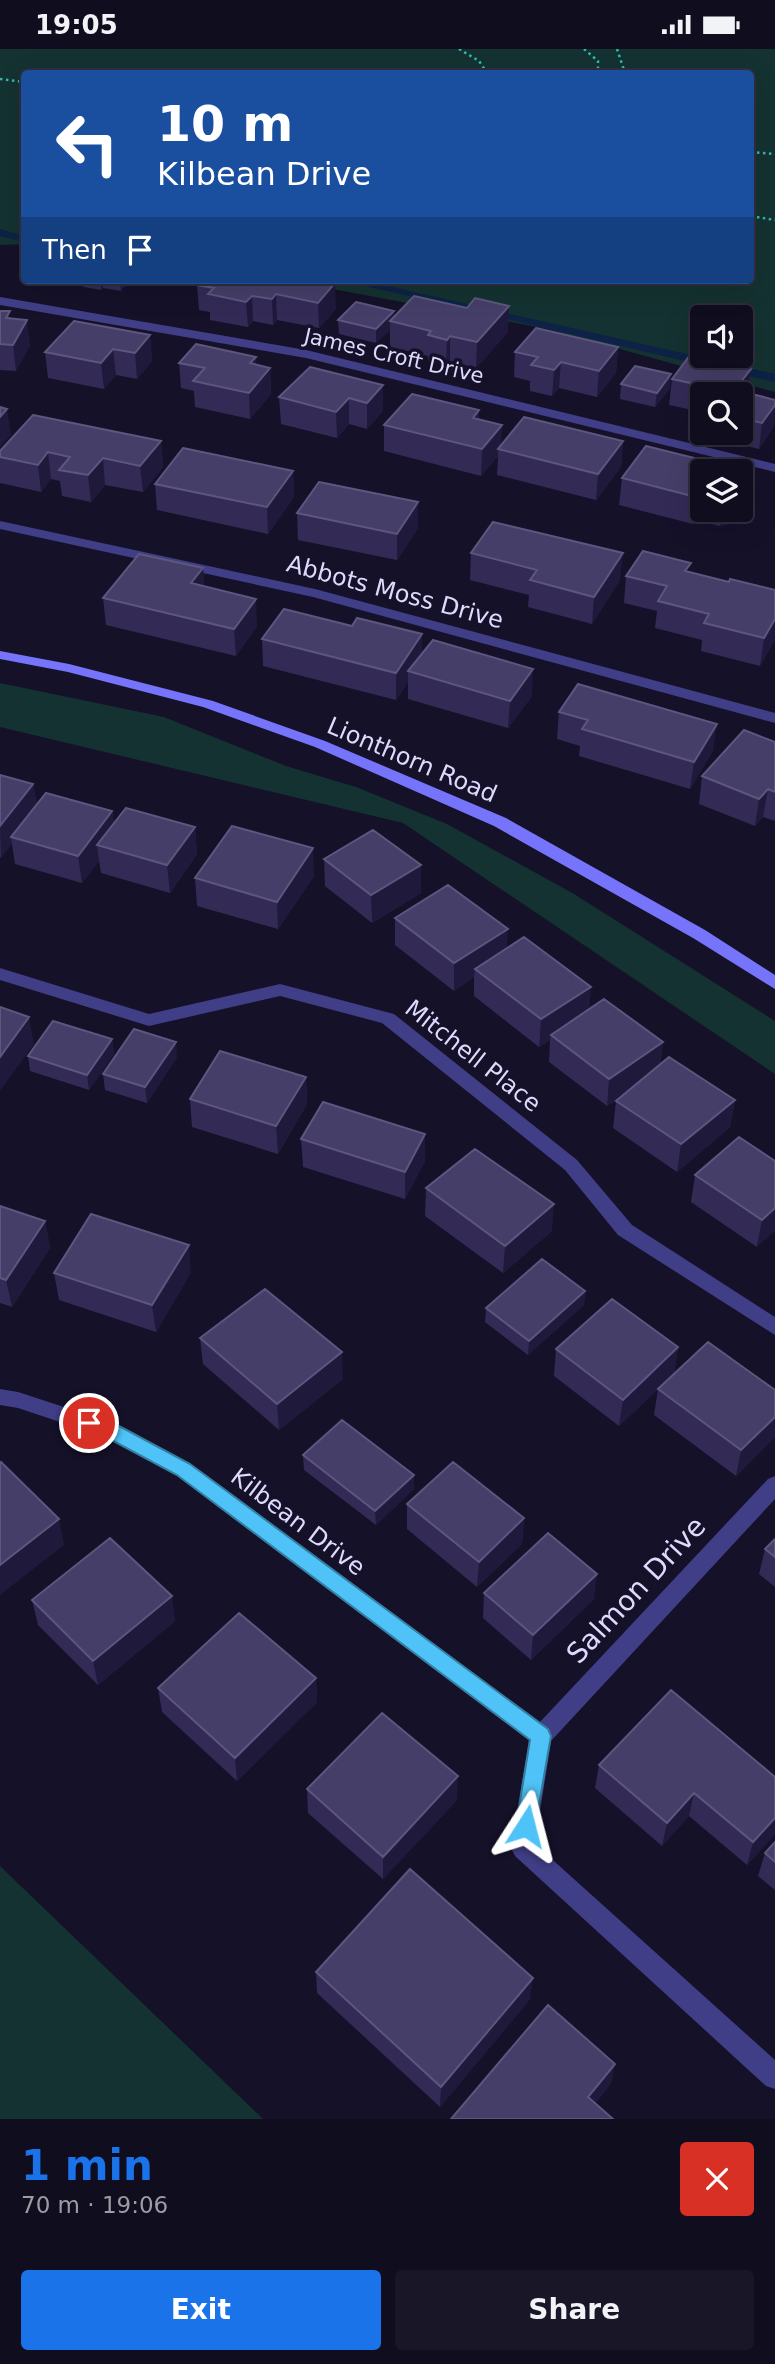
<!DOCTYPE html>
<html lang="en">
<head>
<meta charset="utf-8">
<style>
  :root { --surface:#100d1f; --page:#191628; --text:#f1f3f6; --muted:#9c9ca4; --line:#302d3d; --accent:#1a73e8 }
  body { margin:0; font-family:"DejaVu Sans",sans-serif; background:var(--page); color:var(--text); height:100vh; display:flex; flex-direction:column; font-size:26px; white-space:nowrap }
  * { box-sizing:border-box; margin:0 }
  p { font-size:23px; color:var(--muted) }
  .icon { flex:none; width:38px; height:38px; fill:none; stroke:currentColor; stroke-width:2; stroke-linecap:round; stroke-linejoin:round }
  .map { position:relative; height:2070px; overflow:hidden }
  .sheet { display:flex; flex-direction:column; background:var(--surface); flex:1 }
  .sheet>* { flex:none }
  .banner { position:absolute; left:21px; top:21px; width:733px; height:214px; border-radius:7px; box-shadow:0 7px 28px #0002,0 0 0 2px var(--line); background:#1a4fa0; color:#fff; overflow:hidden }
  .fabs { position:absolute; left:690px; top:256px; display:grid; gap:14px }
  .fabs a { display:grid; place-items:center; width:63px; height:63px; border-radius:7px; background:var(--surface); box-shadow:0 7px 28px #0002,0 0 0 2px var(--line); font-size:35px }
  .pin { position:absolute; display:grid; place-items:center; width:60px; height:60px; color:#fff; margin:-30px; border:4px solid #fff; border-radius:50%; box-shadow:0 2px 7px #0007 }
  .me { position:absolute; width:77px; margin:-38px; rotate:9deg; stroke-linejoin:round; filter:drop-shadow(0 0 5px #0008) }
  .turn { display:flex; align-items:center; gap:24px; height:147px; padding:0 21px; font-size:32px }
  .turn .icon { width:91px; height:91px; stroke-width:2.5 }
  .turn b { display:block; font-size:49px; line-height:60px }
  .then { display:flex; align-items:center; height:66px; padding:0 21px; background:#0003; gap:14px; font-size:26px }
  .round { display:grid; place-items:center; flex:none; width:74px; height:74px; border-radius:7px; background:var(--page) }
  .overview { display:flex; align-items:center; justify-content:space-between; height:119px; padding:0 21px }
  h1 { font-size:42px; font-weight:600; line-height:52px; color:var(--accent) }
  .button { display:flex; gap:14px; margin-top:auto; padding:14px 21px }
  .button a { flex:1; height:80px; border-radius:7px; background:var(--accent); color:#fff; font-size:28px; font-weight:600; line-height:80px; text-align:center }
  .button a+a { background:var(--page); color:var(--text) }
  .status { display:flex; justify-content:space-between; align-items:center; height:49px; padding:0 35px; background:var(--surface); direction:ltr }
  .status svg { height:19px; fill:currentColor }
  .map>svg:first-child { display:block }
  .green { fill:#143231; fill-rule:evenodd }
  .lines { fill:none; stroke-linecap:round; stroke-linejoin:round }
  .stream { fill:#0d2246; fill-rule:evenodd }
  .path { stroke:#35b7ad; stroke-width:2.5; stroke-dasharray:2.5 3.5; stroke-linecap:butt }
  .street { fill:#403e86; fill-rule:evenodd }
  .secondary { fill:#7674fa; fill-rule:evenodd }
  .wall { fill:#332b56 }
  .shaded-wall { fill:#1f193c }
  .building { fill:#453e68; stroke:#5d567f; stroke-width:2 }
  .route { fill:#4fc3f7; stroke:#337fa1; stroke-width:2 }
  .labels { text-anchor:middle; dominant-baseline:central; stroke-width:7; stroke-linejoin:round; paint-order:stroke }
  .far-street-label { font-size:21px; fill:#dddafe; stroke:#151129 }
  .street-label { font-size:24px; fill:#dddafe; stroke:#151129 }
  .near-street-label { font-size:28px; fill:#dddafe; stroke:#151129 }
</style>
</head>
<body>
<div class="status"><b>19:05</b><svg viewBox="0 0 49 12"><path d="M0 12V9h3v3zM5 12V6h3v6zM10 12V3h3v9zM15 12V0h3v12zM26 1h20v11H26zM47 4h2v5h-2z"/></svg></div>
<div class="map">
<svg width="775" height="2070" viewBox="0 0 775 2070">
  <rect width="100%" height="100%" fill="#151129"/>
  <path class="green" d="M0,0h775v343l-227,-63 -264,-49h467v-207h-727v171l-24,1zM702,268h38v38h-38z
    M0,634l164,34 122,49 70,21 91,37 127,70 201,127v53l-372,-251 -403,-96z
    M0,1817l263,253h-263z"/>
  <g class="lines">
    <path class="stream" d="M0,180l24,7v6l-24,-6z
      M340,231h21l414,94v8z"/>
    <path class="path" d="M459,0l20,12 8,12
      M584,0l14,12v12
      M617,0l8,24
      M0,30l24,3
      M751,103l24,2
      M751,167l24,4"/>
    <path class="street" d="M0,248l306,53 469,114v8l-469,-114 -306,-53z
      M0,472l315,68 460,124v10l-462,-126 -313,-68z
      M0,919l149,46 131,-30 114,30 183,146 55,65 143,92v18l-157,-100 -53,-65 -183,-147 -102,-27 -131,30 -149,-46z
      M0,1340l18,3 101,33 71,38 350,259 228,-243 7,-3v23l-224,242 -16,103 240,216v29l-9,-3 -251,-230 -4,-8 18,-108 -353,-265 -71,-38 -87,-29 -18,-3z"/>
    <path class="secondary" d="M0,602l69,13 144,37 112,40 181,77 199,112 70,45v14l-82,-51 -199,-112 -179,-79 -112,-40 -135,-35 -68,-13z"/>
  </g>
  <path class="wall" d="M60,231h70l-9,11 -18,-3 -2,2 -17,-3 -1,-3z
    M319,231l17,29 -17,19 -42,-8 -4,5 -20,-4 -5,6 -38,-7v-8l-11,-2 -2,-25z
    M0,262l11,7 19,27 -14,26 -16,-1z
    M394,262v6l114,15 -32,36 -26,-7 -4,4 -18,-4v-5l-38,-9v-17l-14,13 -37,-9 -1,-14z
    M150,286l2,26 -15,18 -21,-4 -12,14 -56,-11 -3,-26z
    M618,298l-2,26 -19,24 -38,-9 -7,8 -22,-5v-10l-16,-4 1,-25z
    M256,308v8l14,3 1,26 -21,25 -55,-12 -1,-16 -13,-3 -2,-25z
    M672,330l76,11 4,4 23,6 -1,26 -15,23 -50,-12 1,-5h30v-38h-38v18l-33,-7z
    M621,335l49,4 -15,19 -35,-8z
    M383,336v26l-16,18 -18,-5 -12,14 -56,-14 -2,-27z
    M479,361v9l23,25 121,-3 -2,26 -25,33 -99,-25 1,-19 -17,20 -97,-25v-26z
    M161,392l2,26 -20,25 -38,-7 -14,17 -29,-6 -2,-15 -9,-2 -10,13 -41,-9v-32z
    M719,415l-1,7h-16v38h36l-9,15 -9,2 -25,-6 -2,4 -74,-19 3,-27z
    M293,422l1,26 -26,37 -111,-24 -2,-26z
    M297,464l121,15 -21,32 -99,-20z
    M471,504l149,27 -28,44 -64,-17 1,-12 -59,-15z
    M203,519l1,19 53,39 -21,30 -130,-31 -3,-27z
    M690,523l39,10 46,8v49l-15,27 -59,-15 1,-11 -47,-12 2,-17 -33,-8 2,-27z
    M352,577l70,8v20l110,42 -24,32 -100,-29v-17l-12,18 -133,-34 -1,-27z
    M559,663l154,39 -23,38 -111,-33 1,-10 -23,-7z
    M775,693v79l-12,-4 -8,9 -56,-22 3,-28z
    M0,726l33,9 4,21 75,6 2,13 81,3 2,27 -27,39 -69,-20 -2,-12 -17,22 -67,-19 -3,-20 -12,14z
    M324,810l97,34 -49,30 -47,-37z
    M314,827l-36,53 -81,-23 -2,-28z
    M395,869l112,31 82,60 74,33 -3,23 75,35 -5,27 -53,45 -64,-44 3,-27 8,-6 -17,11 -58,-44 1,-22 -11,7 -65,-51v-19l-20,14 -59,-46z
    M112,990l2,15 -25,36 -59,-19 -2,-15z
    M177,1008l-30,46 -42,-13 -2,-16z
    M306,1028l1,27 -29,50 -86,-27 -2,-28z
    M425,1085v27l-20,38 -102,-32 -2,-28z
    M775,1112l-18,86 -66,-45 4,-27z
    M426,1139l126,43 -49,42 -78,-57z
    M0,1157l45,15 5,27 -38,59 -12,-4z
    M191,1223l-35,60 -97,-32 -5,-27z
    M585,1242l-1,14 -56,50 -43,-33 1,-14z
    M200,1289l143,41 -64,51 -76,-66z
    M678,1298l-4,27 101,16v47l-39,39 -82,-61 4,-26 -39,37 -65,-50 2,-27z
    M303,1406l111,34 -38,36 -72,-55z
    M407,1455l117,14 -2,26 -45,43 -70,-58z
    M775,1490v48l-16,-13 6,-25z
    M484,1544l110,6 -63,61 -48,-42z
    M32,1551l143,21 -77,64 -60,-60z
    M316,1629l1,24 -80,79 -75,-69 -4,-24z
    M599,1716l176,12v57l-28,31 -58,-49 -27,30 -67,-58z
    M307,1740l150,11 -74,79 -75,-66z
    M775,1793v48l-17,-14 7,-23z
    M316,1923l214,27 -90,108 -123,-114z"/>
  <path class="shaded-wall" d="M100,231h3v8l-2,2z
    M120,231h10l-9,11z
    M335,234l1,26 -17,19 -1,-25z
    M276,245l1,26 -4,5 -1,-26z
    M252,247l1,25 -5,6 -2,-25z
    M509,257l-1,26 -32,36 1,-26z
    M394,262v12l-4,-2v9l-14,13v-14z
    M27,271l3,25 -14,26 -3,-26z
    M150,286l2,26 -15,18 -2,-26z
    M450,287v25l-4,4 1,-25z
    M618,298l-2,26 -19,24 2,-26z
    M113,300l3,26 -12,14 -3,-26z
    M256,308l1,25 -7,-19z
    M561,313l-2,26 -7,8 2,-26z
    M270,319l1,26 -21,25 -1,-26z
    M751,320l-4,26 -7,-12z
    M671,325l-1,14 -15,19 2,-14z
    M383,336v26l-16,18v-26z
    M349,349v26l-12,14 -1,-26z
    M775,356l-1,21 -15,23 3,-26z
    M7,360l4,26 -11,12v-30z
    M479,361l-1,27 -5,-19z
    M502,376l-1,25 -3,-1v7l-17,20 1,-27z
    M161,392l2,26 -20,25 -3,-26z
    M623,392l-2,26 -25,33 2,-26z
    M48,403l3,27 -10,13 -3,-27z
    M103,409l2,27 -14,17 -3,-27z
    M293,422l1,26 -26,37 -1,-27z
    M699,444l-4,27 -2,4 3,-27z
    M418,453v26l-21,32v-26z
    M722,460h16l-9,15 -9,2z
    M623,504l-3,27 -28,44 2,-27z
    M203,519l2,27 -14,-12z
    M256,550l1,27 -21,30 -2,-27z
    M775,570v20l-15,27 4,-28z
    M422,585v27l-14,10v11l-12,18v-27z
    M533,620l-1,27 -24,32 2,-27z
    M717,675l-4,27 -23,38 4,-27z
    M33,735l5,28 -27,25 1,7 -11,14 -1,-32z
    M768,740l-5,28 -8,9 4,-27z
    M112,762l3,28 -18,6 2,16 -17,22 -4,-27z
    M195,778l2,27 -27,39 -3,-28z
    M313,799l1,28 -36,53 -1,-27z
    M421,816v28l-49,30 -1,-28z
    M508,880l-2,28 -31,12 -1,8 -20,14v-28z
    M591,938l-2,27 -38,21 -1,5 -11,7 2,-28z
    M29,968l5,27 -34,47v-34z
    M112,990l2,15 -25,36 -2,-15z
    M176,993l1,15 -30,46 -2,-16z
    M663,993l-4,28 -52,36 2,-27z
    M306,1028l1,27 -29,50 -2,-28z
    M735,1051l-5,27 -53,45 4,-28z
    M425,1085v27l-20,38v-27z
    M554,1155l-2,27 -49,42 2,-27z
    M775,1159v23l-18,16 5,-27z
    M45,1172l5,27 -38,59 -6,-27z
    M189,1196l2,27 -35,60 -4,-27z
    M585,1242l-1,14 -56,50 1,-14z
    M678,1298l-4,27 -55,52 4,-26z
    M342,1303l1,27 -64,51 -2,-26z
    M775,1368v20l-39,39 5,-26z
    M414,1426v14l-38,36 -1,-14z
    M524,1469l-2,26 -45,43 2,-25z
    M59,1470l5,26 -64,50v-30z
    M597,1525l-3,25 -63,61 2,-25z
    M172,1547l3,25 -77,64 -5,-24z
    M316,1629l1,24 -80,79 -2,-23z
    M458,1727l-1,24 -74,79v-22z
    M694,1744l-5,23 -27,30 5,-23z
    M775,1769v16l-28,31 6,-23z
    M533,1929l-3,21 -90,108 1,-20z
    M615,2015l-4,20 -26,33 3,-20z"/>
  <path class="building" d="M201,231h118l16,3 -17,20 -42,-9 -4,5 -20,-3 -6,6 -38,-8 6,-6 -17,-3z
    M414,247l53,12 8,-10 34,8 -32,36 -27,-6 -3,4 -19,-5 3,-4 -41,-10z
    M356,253l38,9 -18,18 -38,-9z
    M0,262h10l-4,7 21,2 -14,25 -13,-1z
    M74,272l76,14 -15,18 -22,-4 -12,14 -56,-11z
    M536,279l82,19 -19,24 -38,-9 -7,8 -23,-5 7,-8 -23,-5z
    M196,295l60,13 -6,6 20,5 -21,25 -56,-12 12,-13 -26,-5z
    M690,306l61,14 -11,14 12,11 23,6v5l-13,18 -22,-5v-24h-24l-7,-7 -37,-8z
    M635,317l36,8 -14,19 -36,-9z
    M310,318l73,18 -16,18 -18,-5 -13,14 -57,-15z
    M412,345l67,16 -6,8 29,7 -20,24 -98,-24z
    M0,358l7,2 -7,8z
    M33,366l128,26 -21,25 -37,-8 -15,17 -29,-5 11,-13 -22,-5 -10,13 -38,-8v-6z
    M524,368l99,24 -25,33 -100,-25z
    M646,397l73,18 -5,7h-12v23l-3,-1 -3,4 -74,-19z
    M183,399l110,23 -26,36 -112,-23z
    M319,433l99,20 -21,32 -100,-21z
    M493,473l130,31 -29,44 -64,-17 7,-10 -66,-17z
    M643,502l48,12 -6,8 44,11 1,-3 45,11v29l-11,19 -60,-15 5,-9 -51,-13 9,-15 -41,-10z
    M139,505l64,14 -12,15 65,16 -22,30 -131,-31z
    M284,560l68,17 5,-8 65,16 -26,39 -134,-34z
    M433,591l100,29 -23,32 -102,-30z
    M578,635l139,40 -23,38 -112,-33 6,-9 -29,-8z
    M744,681l31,12v50l-7,-3 -9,10 -57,-23z
    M0,726l33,9 -33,42z
    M46,744l66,18 -34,45 -67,-19z
    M126,759l69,19 -28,38 -70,-20z
    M232,777l81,22 -36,54 -82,-24z
    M373,781l48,35 -50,30 -47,-36z
    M448,836l60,44 -54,34 -59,-45z
    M524,888l67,50 -50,32 -66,-50z
    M604,950l59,43 -54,37 -58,-44z
    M0,958l29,10 -29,40z
    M53,972l59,18 -25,36 -59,-19z
    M134,980l42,13 -31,45 -42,-13z
    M220,1002l86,26 -30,49 -86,-27z
    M669,1008l66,43 -54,44 -65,-43z
    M323,1053l102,32 -20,38 -104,-33z
    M739,1088l36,24v47l-13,12 -67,-45z
    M475,1100l79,55 -49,42 -79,-58z
    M0,1157l45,15 -39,59 -6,-2z
    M91,1165l98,31 -37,60 -98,-32z
    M542,1210l43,32 -56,50 -43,-33z
    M265,1240l77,63 -65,52 -77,-66z
    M612,1250l66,48 -55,53 -67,-51z
    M708,1293l67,48v27l-34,33 -83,-61z
    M342,1371l72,55 -39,36 -72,-56z
    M1,1413l58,57 -59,46v-102z
    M453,1413l71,56 -45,44 -72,-58z
    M548,1484l49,41 -64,61 -49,-42z
    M110,1489l62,58 -79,65 -61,-61z
    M775,1490v18l-10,-8z
    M239,1564l77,65 -81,80 -77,-70z
    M671,1641l104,87v41l-22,24 -59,-49 -27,30 -68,-58z
    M382,1664l76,63 -75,81 -76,-68z
    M775,1793v20l-10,-9z
    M410,1820l123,109 -92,109 -125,-115z
    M548,1956l67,59 -27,33 25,22h-162z"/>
  <path class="route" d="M89,1367l30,10 71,38 358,265 3,7 -17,97 -8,3 -7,-3 -3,-7 14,-86 -353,-265 -71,-38 -24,-8 -2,-6 2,-5z"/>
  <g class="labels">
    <g class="far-street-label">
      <text transform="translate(394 307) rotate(13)">James Croft Drive</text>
    </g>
    <g class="street-label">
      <text transform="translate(395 543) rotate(15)">Abbots Moss Drive</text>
      <text transform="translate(412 711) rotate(23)">Lionthorn Road</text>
      <text transform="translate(473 1007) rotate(38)">Mitchell Place</text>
      <text transform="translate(298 1473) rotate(37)">Kilbean Drive</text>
    </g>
    <g class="near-street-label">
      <text transform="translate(636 1541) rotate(-47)">Salmon Drive</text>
    </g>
  </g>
</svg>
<div class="fabs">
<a><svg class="icon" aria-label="sound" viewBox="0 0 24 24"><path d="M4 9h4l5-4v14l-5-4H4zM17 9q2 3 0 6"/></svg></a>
<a><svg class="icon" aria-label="search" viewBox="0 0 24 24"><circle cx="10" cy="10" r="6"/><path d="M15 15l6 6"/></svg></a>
<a><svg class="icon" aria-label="layers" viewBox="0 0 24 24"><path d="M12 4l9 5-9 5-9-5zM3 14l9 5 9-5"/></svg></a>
</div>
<div class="pin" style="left:89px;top:1374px;background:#d93025"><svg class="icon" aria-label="arrive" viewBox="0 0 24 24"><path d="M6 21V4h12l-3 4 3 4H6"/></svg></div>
<svg class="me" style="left:526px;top:1777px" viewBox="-20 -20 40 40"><path d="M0-17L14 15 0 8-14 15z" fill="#4fc3f7" stroke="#fff" stroke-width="4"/></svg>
<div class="banner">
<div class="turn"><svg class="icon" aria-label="left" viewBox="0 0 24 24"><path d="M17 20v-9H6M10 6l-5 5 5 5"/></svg><div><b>10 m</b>Kilbean Drive</div></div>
<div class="then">Then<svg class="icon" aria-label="arrive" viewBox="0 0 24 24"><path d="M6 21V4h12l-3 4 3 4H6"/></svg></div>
</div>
</div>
<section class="sheet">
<div class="overview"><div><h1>1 min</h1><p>70 m · 19:06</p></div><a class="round" style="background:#d93025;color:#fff"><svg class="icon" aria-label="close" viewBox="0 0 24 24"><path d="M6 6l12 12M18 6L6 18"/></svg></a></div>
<div class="button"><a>Exit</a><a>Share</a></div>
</section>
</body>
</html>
